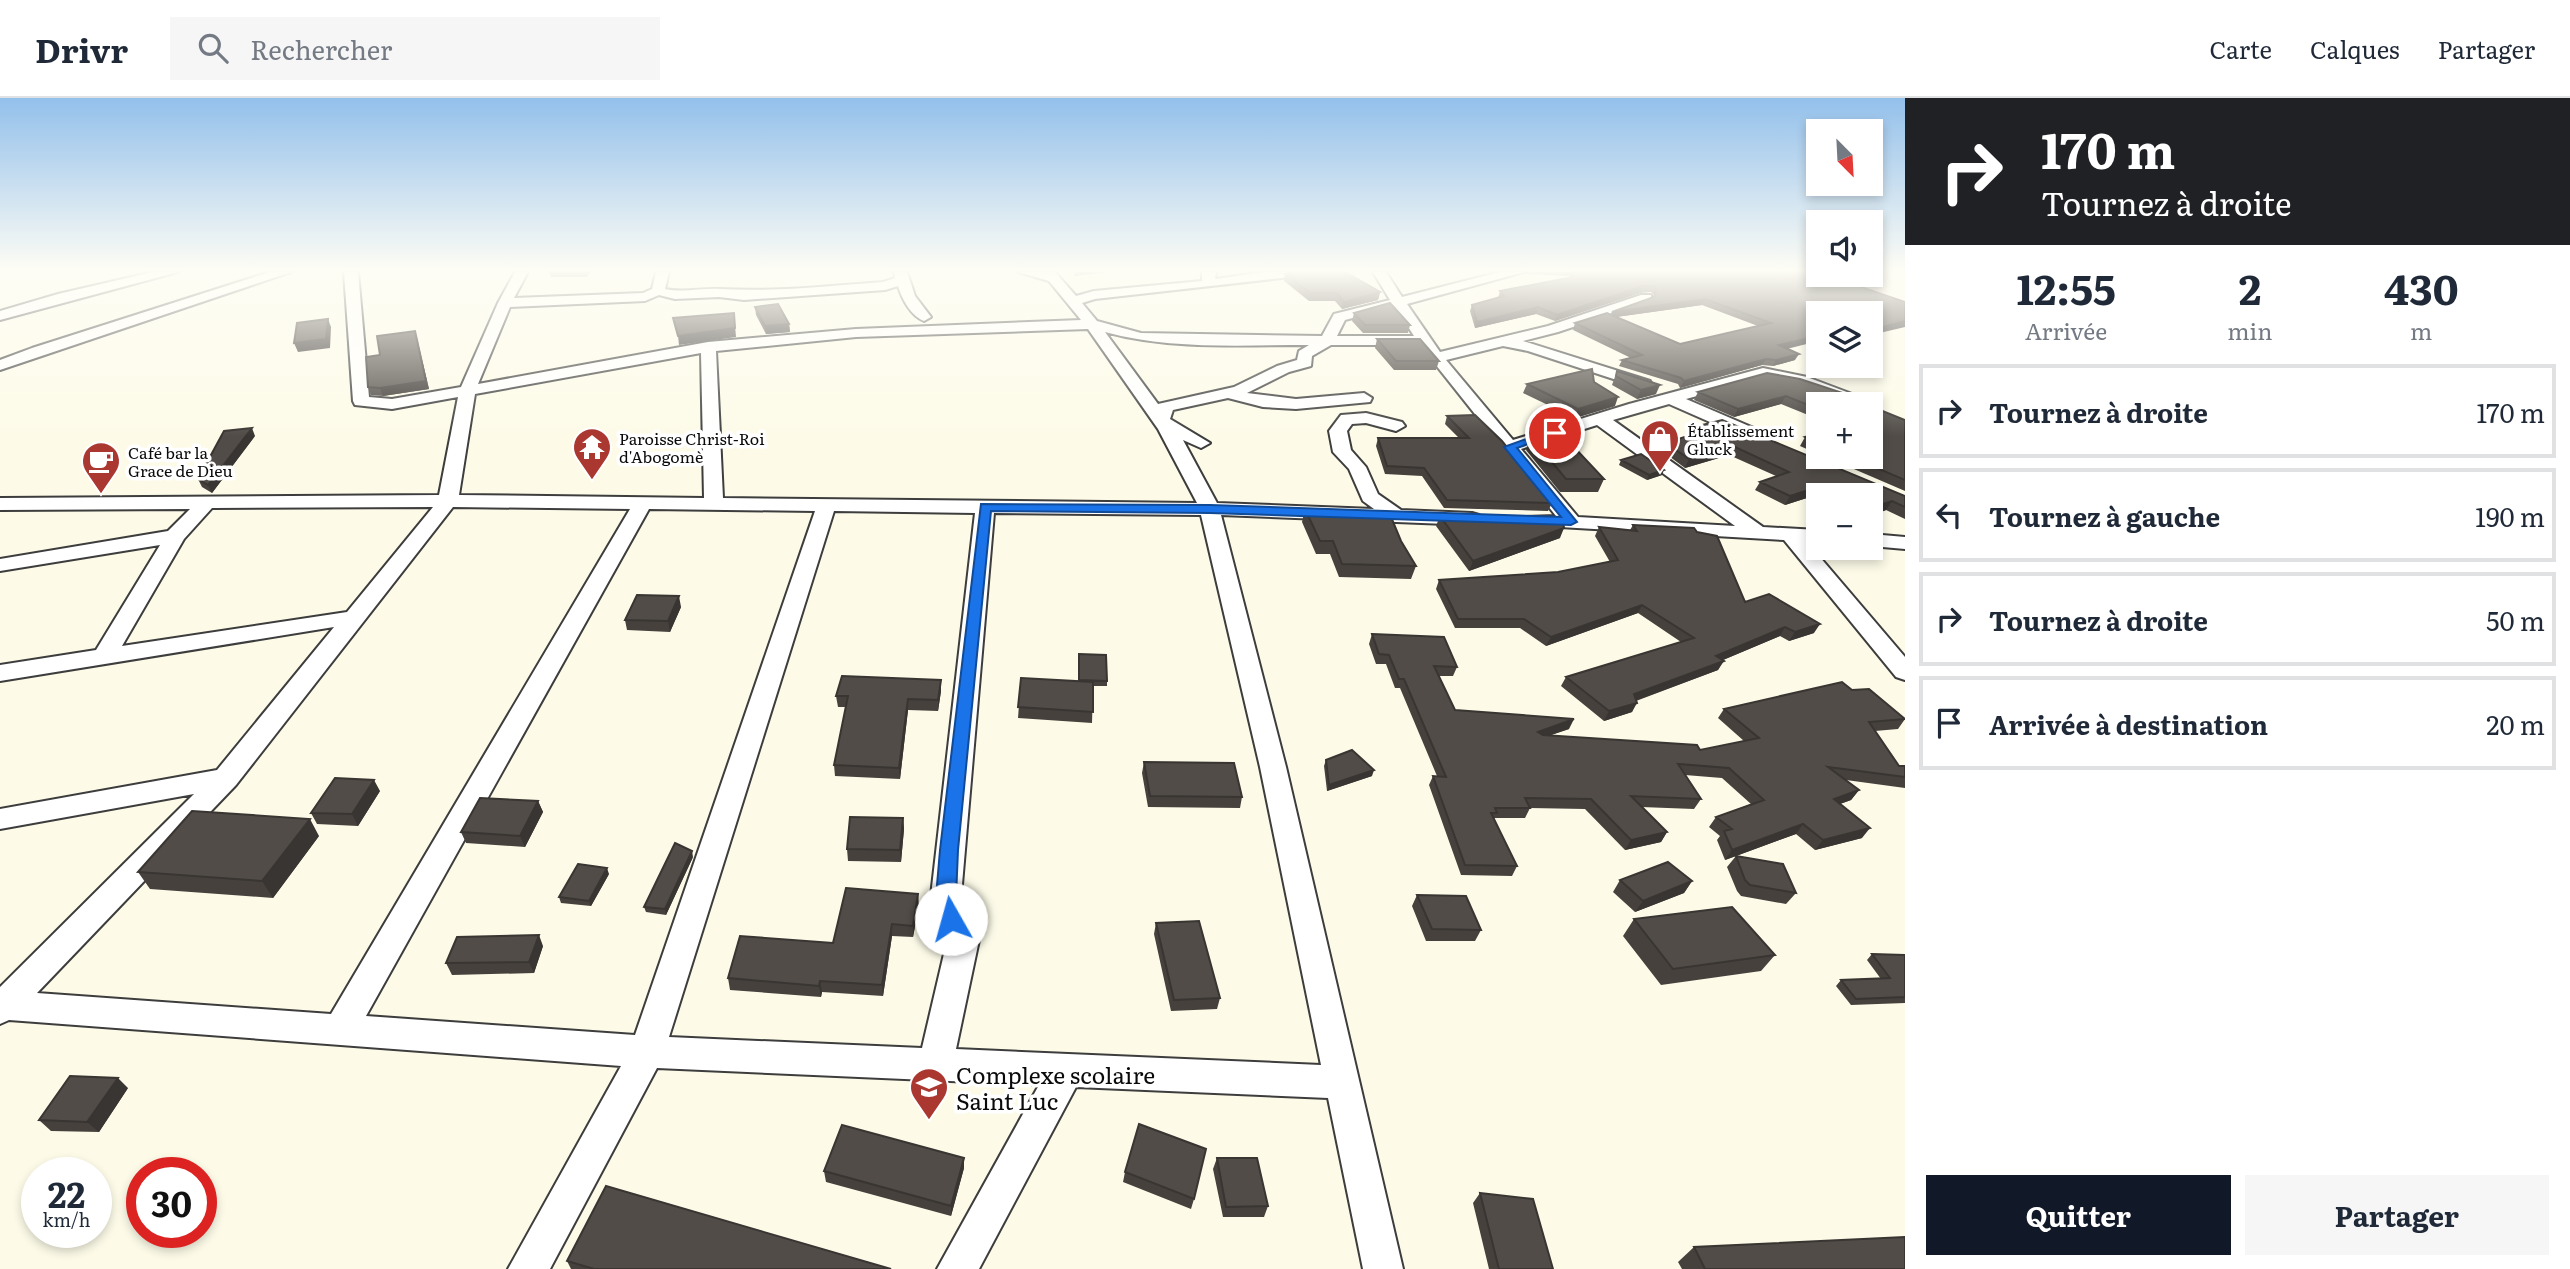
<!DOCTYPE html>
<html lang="fr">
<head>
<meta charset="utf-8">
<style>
  :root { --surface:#fff; --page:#f6f6f7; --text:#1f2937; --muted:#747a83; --line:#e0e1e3; --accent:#111827 }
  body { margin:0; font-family:Literata,serif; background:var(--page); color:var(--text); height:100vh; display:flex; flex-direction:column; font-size:26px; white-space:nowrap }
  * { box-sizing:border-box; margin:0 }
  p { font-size:23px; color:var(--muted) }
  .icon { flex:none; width:38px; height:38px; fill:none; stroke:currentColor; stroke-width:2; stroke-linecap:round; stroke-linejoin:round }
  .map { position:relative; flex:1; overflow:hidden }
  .drawer { display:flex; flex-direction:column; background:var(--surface); width:665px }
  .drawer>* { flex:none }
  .hud { background:#202124; color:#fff; overflow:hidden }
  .needle { width:46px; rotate:156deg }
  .buttons { position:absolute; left:1806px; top:21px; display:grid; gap:14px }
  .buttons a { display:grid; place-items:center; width:77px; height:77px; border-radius:0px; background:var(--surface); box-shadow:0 4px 10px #0003; font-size:35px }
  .speed { position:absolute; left:21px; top:1059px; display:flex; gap:14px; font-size:35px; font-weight:700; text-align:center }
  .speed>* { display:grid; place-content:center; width:91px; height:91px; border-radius:50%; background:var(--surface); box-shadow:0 4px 10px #0003; line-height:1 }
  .speed small { font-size:18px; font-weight:400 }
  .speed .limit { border:10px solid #d22; background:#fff; color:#111 }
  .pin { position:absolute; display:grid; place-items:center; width:60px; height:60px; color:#fff; margin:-30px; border:4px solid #fff; border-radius:50%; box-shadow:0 2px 7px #0007 }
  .me { position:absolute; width:77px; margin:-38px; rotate:353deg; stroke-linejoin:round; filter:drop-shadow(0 0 5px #0008) }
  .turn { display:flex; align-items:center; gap:24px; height:147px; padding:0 21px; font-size:32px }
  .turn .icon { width:91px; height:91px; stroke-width:2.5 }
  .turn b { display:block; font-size:49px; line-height:60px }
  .eta { display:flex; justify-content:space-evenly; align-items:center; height:119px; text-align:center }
  .eta b { font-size:42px; font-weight:700; line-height:49px }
  .primary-button { display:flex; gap:14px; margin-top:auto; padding:14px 21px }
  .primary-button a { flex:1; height:80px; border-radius:0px; background:var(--accent); color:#fff; font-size:28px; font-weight:700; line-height:80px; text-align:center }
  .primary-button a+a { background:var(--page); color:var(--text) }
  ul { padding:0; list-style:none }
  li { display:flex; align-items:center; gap:21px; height:94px; margin:0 14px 10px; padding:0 7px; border:4px solid var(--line); border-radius:0px }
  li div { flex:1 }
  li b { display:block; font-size:26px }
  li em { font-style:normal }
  header { display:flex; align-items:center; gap:42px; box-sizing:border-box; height:98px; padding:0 35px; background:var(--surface); border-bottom:2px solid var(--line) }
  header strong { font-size:33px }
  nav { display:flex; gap:38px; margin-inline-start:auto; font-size:24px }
  .search { width:490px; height:63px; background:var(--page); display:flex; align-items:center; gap:18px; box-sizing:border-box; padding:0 24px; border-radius:0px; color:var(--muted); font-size:26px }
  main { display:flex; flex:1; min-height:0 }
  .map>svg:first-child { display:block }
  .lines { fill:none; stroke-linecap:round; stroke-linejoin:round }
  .street-casing { stroke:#3d3d3d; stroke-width:4 }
  .street { fill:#fff; fill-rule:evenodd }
  .wall { fill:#46413d; fill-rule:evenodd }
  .shaded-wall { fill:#393532 }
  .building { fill:#514c47; stroke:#393532; stroke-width:2 }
  .route { fill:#1a73e8; stroke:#114b97; stroke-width:2 }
  .labels { text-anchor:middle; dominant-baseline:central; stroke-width:7; stroke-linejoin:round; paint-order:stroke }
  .far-poi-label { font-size:16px; fill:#0a0a0a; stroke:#fff; text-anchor:start }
  .near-poi-label { font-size:23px; fill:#0a0a0a; stroke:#fff; text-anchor:start }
</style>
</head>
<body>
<header>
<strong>Drivr</strong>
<div class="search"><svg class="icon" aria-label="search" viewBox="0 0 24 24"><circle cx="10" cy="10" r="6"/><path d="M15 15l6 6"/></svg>Rechercher</div>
<nav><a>Carte</a><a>Calques</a><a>Partager</a></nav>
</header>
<main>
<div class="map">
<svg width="1905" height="1171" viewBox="0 0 1905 1171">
  <rect width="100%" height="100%" fill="#fdfbe8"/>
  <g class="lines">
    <defs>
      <path id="street" d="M153,174h25l-178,48v-9l58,-17z
        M270,174h21l-291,98v-10l32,-12z
        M344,174h14l11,125 23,2 69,-12 37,-84 17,-31h13l-14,26 129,-5 9,-4 4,-17h13l-4,17c18,4 36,-1 55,0 54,3 108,-3 163,-7l12,-4 -1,-6h13l8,24 16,21 -7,4c-13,-5 -22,-22 -26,-35l-13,4 -141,10 -25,-3 -44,2 -16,-4 -14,6 -135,6 -32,77 230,-42 148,-13 225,-9 -32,-39 -31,-9h37l21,24 18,-5 108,-10v-9h14l-1,7 49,-7h24l-1,5 -5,1 -187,21 -13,4 15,18 44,12 181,3 12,-22 56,-14 -17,-28h13l16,25 98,-25h24l-117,32 33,48 108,-26 93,-31h10v6l-93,31 -35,9 127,40 2,3 -2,3h-12l-110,-36 -25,-5 -57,14 67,80 116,-36 134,-36 44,9 61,23 2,4h-22l-52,-20 -33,-6 -77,21 70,30 3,4 -3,4h-12l-75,-33 -56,16 150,107 55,3v12h-11l98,115v23l-9,-3 -112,-137 -259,-15 -3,-4 3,-4 31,-1 -136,-171h-89l-19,11 -1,10 -22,6 -42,21 49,6 68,-6 8,5 -2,4 -74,7 -33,-2 -35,-9 -55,12 -3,9 40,24 -9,5 -18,-8 34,63 157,6 -11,-8 -14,-32 -16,-17 -4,-21 12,-16 25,-2 36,9 3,4 -9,5 -30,-8 -14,1 -5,7 4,19 15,17 12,27 23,16 71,3 7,2 3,4 -3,4 -7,2 -251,-10 65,252 117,502h-40l-35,-171 -252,-11 -97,182h-42l102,-184 -382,-17 -107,201h-42l113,-203 -612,-46 -9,4v-37l194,-193 -194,35v-20l217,-39 117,-143 -334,54v-16l96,-15 64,-105 -160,26v-12l168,-28 22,-22 -190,1v-12l439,-3 19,-98 -66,12 -37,-4 -2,-4zM1395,209l19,29h-77l8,-16zM1088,231l70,100 39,74 -474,-5 -7,-147 140,-14zM1105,234c66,18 136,13 204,13l-10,6 -2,9 -20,6 -43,21 -76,17zM701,255l3,145 -245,-3 16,-101zM1597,327l138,101 -157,-9 -57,-68zM433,409l-86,105 -225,34 62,-107 28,-31zM453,409l177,2 -299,505 -294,-21 199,-208zM649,411l166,2 -180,524 -269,-19zM834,413l141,2 -44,383 5,23 11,22 -25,107 -253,-11zM994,415l207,2 59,252 61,298 -365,-16 23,-109 -13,-23 -5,-21z
        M1871,436l34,3v12l-34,-3z"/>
    </defs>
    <use href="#street" class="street-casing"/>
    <use href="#street" class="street"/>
  </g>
  <path class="wall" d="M550,174h41l-4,5h-36z
    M1525,174h293l53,41h-53v28l-31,8 8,11 -22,6 -11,-1 -82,23 -2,-4 -59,-18 3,-6 9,-2 -58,-28 2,-7 35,-8 2,-3 41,-14 1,-3 -3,-3 -11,1 -85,28 -19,-7 -61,14 -5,-17 2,-6 26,-7 2,-7 70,-13v-2l-44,-2zM1702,207l56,21 -78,18 -64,-27z
    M1285,176l95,18 -2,8 -36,9 -7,-8h-26l-25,-20z
    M755,209l34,17 1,8 -24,2 -10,-19z
    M1354,215l56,12 -2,8h-45l-11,-12z
    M417,240l12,51 -46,7 -12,-1 -3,-8 12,-32z
    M1377,241l62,22 -3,9h-42l-19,-22z
    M1617,273l39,23 -19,5 -25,-14z
    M1767,275l33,6 73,24 2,5 30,12v71l-79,-34h45v-53h-53v15l-37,-15 -47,13 -40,-17 4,-8z
    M1594,284l21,24 -40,12 -52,-25 4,-9z
    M1447,318l105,87 -4,8 -104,-3 -22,-32 -37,-2 -9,-28 2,-8h81l-14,-14z
    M1690,330l215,68v23l-19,-9 -15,6v-21h-53v3l-5,-2 -28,9 -30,-15 5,-8 16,-6 -47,-21 -44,13 -23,-17 4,-8 21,-7z
    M1818,335v21l-18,-8 5,-9z
    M255,338l-43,57 -10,-6 -4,-8z
    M1531,339l73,42 -6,13h-38l-34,-42z
    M1621,362l41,15 -15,5 -28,-15z
    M1305,411l96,32 15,25 -5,13 -72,-2 -9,-23h-14l-14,-32z
    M1440,418l120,22 -91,33 -33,-45z
    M1633,427l112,77 69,31 -25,8 -9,-5 -57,24 -5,10 -82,31 -4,11 -28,9 -43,-35 5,-9 115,-35 -43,-29 -92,33 -26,-18h-65l-19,-39 3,-9 119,-8 52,-10 -15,-26 4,-9 31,3z
    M681,509l-11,25 -43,-2 -2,-10z
    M1372,536l85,33 -4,9h-14l16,34 114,19 -18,6 149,15 44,-9 -26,-23 6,-9 128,-19 53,29 -7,10 -23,2 24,35h6v22l-59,-8 13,10 -8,10 -11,4 22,34 -47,12 -19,-16 -60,22 60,37 -10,11 -45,-8 -4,-5 -10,-24 9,-11 -11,4 -8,-20 3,-4 -11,-9 7,-10 35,-13 -29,-26 -37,-3 16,24 -7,10 -53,-2 26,25 -6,10 -36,8 -40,-41 -55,-1 -5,10h-30l-1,1 23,47 -5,10 -51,-1 -32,-90 4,-9h4l-37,-88h-5l-9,-24h-10l-7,-20z
    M1079,556l28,27v5h-14l-1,37 -74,-5 3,-40 57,3z
    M941,582v11l-3,20 -30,-1 -8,69 -65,-3 -1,-11 12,-58h-8l-2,-11z
    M1326,662l46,16 -45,15 -3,-25z
    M1144,664l98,35 -2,11 -92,-1 -6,-34z
    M380,693l-22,35 -41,-2 -6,-11z
    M538,703l5,11 -18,35 -59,-4 -5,-11z
    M903,720l1,11 -3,33 -53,-1 -1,-12z
    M319,738l-46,62 -123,-9 -12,-17z
    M693,759l-27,58 -20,-3 -2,-5z
    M609,776l-18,32 -30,-3 -2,-6z
    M1620,782l72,1 -8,12 -49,19 -22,-20z
    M1417,797l64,35 -6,11h-49l-14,-35z
    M919,807l-6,32 -21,-1 -9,60 -61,-4 -1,5 -91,-7 -2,-12 105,-35z
    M1634,821l141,36 -14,16 -100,14 -38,-49z
    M1156,825l64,75 -3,11 -46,2 -17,-77z
    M543,848l-9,27 -82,2 -6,-12z
    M1872,856l33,1v48l-54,2 -15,-19 5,-6 40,-1 -14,-19z
    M128,990l-29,44 -48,-1 -12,-11z
    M964,1060v10l-13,48 -125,-34 -2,-11z
    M1217,1060l51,48 -4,11h-41l-10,-48z
    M1125,1074l69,27 -3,10 -68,-27z
    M1480,1095l73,76h-64l-16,-66z
    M1694,1149l211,22h-223l-4,-7z
    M567,1163l324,8h-320z"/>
  <path class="shaded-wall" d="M1075,174h33l-34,4z
    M1643,188l-3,7 -85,28 2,-6z
    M1380,194l-2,8 -36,9 2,-7z
    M1705,201l-3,6 -93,13 3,-6z
    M1538,209l-2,7 -61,14 2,-6z
    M734,215l2,24 -57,8 -1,-9z
    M328,221l3,8 -1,21 -32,4 -4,-9z
    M1905,223v6l-34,8v-5z
    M789,226l1,8 -24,2 -1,-8z
    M415,233l14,58 -46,7 -3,-8z
    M1818,238v5l-43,10 4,-6z
    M1799,256l-4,6 -22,6 3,-6z
    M1766,261l-4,6 -82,23 4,-7z
    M1660,287l-4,9 -19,5 4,-9z
    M1786,298l-5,8 -47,13 4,-8z
    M1618,299l-3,9 -40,12 3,-9z
    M252,330l3,8 -43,57 -4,-8z
    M1733,348l-4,9 -44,13 4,-9z
    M1664,372l-2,5 -15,5 2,-5z
    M1818,389l-5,9 -28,9 5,-9z
    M1892,403l-6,9 -15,6v-8z
    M1564,430l-4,10 -91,33 4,-10z
    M679,498l2,11 -11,25 -2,-11z
    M1642,507l-4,8 -92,33 5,-9z
    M1820,526l-6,9 -25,8 6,-9z
    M1785,529l-5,9 -69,29 5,-9z
    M1724,563l-6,9 -89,33 5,-9z
    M941,582v11l-3,20v-11z
    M908,601v11l-8,69 -1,-11z
    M1637,605l-5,9 -28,9 5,-10z
    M1574,621l-5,10 -36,12 5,-9z
    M1374,672l-2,6 -45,15 2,-6z
    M374,682l6,11 -22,35 -6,-12z
    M1859,692l-8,10 -25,9 8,-10z
    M538,703l5,11 -18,35 -5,-11z
    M903,720l1,11 -3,33 -1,-12z
    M310,721l9,17 -46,62 -11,-17z
    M1803,726l-7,10 -71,26 7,-10z
    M1870,730l-8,10 -47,12 8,-10z
    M1667,734l-6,10 -36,8 6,-10z
    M692,753l1,6 -27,58 -1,-6z
    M607,770l2,6 -18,32 -2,-5z
    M1692,783l-8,12 -49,19 8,-11z
    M918,796l1,11 -6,32v-11z
    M892,826v12l-9,60 -1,-11z
    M539,837l4,11 -9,27 -5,-11z
    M820,883l2,11 -1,5 -2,-11z
    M118,980l10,10 -29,44 -12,-10z
    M964,1060v10l-13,48v-10z"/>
  <path class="building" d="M550,174h36l-36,1z
    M1301,174h44l35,20 -36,10 -7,-9h-26l-26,-19z
    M1572,174h246v3h8l79,27v19l-34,9v-17h-53v23l-39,9 20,9 -23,6 -10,-1 -82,22 -3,-3 -59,-18 20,-5 -67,-32 32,-10 73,31 91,-21 -66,-24 -93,13 42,-15 2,-8 -2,-3h-11l-86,29 -19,-8 -61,15 -5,-17 32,-9 -4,-5 73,-14z
    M1390,205l20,22h-45l-11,-12z
    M778,206l11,20 -24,2 -10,-19z
    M734,215l1,15 -57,8 -5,-18z
    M328,221l-2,20 -32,4 3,-20z
    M415,233l11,50 -46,7 -12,-1 -2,-30 14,-2 -3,-19z
    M1377,241h43l19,22h-43z
    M1592,271l2,13 24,15 -40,12 -51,-25z
    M1617,273l43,14 -19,5 -25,-14z
    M1767,275l33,6 73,24 2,5 30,12v60l-54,-23h20v-53h-53v5l-32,-13 -48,13 -40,-17z
    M1475,317l27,26 50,62 -105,-3 -23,-32 -37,-2 -9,-28h91l-22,-22z
    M1722,322l183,76v11l-13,-6 -21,7v-13h-33l-20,-8 -28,9 -30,-14 29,-10 -56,-26 -44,13 -23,-16 34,-11 -10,-4z
    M252,330l-44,57 -10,-6 26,-48z
    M1557,331l47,50h-38l-35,-42z
    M1818,335v10l-13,-6z
    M1641,356l23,16 -15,5 -28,-15z
    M1305,411l84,3 12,29 15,25 -74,-2 -9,-23h-13z
    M1440,418l123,3 1,9 -91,33z
    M1633,427l61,3 3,4 20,4 28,66 24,-8 51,30 -25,8 -10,-5 -69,29 8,5 -90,33 3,9 -28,8 -43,-34 128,-39 -52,-33 -91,32 -27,-18h-66l-19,-39 119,-8 60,-12 -19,-33 38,4z
    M637,497l42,1 -11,25 -43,-1z
    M1372,536l72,3 13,30 -23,-1 21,44 119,9 -36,13 5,3 154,10 3,5 59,-12 -35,-29 118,-27 10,8 17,-1 36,30 -36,3 30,44h6v11l-77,-10 31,23 -25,9 36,29 -47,12 -20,-16 -71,26 -8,-19 8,-2 -16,-12 48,-17 -35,-32 -51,-4 23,35 -70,-3 36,36 -36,8 -40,-41 -66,-1 5,10h-35l2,5h-6l26,53 -52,-1 -32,-89 13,1 -42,-98h-5l-10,-24 -10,-1z
    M1079,556l27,1 1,26 -28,-1z
    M842,578l99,4 -3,20 -30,-1 -9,69 -65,-3 14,-69h-12z
    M1021,580l72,4v30l-75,-5z
    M1352,652l22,20 -45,15 -3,-25z
    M1144,664l90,1 8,34 -92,-1z
    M335,680l39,2 -22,34 -41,-1z
    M480,700l58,3 -18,35 -59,-4z
    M192,713l118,8 -48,62 -124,-9z
    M850,719l53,1 -3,32 -53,-1z
    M675,745l17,8 -27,58 -21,-2z
    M1736,758l47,8 13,29 -46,-8 -5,-5z
    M1668,764l24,19 -49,20 -23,-21z
    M578,766l29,4 -18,33 -30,-4z
    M846,790l72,6 -5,32 -21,-2 -10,61 -62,-4 -1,5 -91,-8 12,-42 93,7z
    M1417,797l49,1 15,34 -49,-1z
    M1732,809l43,48 -102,14 -39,-50z
    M1199,823l21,77 -46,2 -18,-77z
    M539,837l-10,27 -83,1 11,-26z
    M1872,856l33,1v42l-49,2 -15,-19 49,-2z
    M70,978l48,2 -31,44 -48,-2z
    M1139,1026l67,25 -12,50 -69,-27z
    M842,1027l122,33 -13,48 -127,-35z
    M1217,1060h40l11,48 -42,1z
    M606,1088l285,83h-297l-27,-8z
    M1480,1095l53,6 20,70h-54z
    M1905,1139v32h-200l-11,-22z"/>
  <linearGradient id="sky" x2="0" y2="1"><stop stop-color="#93c0eb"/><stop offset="0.51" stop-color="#fefdf5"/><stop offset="1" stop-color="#fefdf5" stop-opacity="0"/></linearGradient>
  <rect width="1905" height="338" fill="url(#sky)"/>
  <path class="route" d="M1551,332l9,3 -43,15 60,74 -6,3 -361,-12 -219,-2 -33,339 -2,47 5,22 -3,6 -7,2 -7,-2 -8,-28 4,-47 41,-346 229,1 351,12 -57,-70z"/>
  <defs>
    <symbol id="shop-pin" viewBox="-11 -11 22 30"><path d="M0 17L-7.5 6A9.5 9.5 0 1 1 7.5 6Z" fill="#aa3831" stroke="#fff"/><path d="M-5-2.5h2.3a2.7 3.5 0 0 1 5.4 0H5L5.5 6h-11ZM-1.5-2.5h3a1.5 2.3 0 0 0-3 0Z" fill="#fff"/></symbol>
    <symbol id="temple-pin" viewBox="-11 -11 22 30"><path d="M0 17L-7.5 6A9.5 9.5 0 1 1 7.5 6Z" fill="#aa3831" stroke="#fff"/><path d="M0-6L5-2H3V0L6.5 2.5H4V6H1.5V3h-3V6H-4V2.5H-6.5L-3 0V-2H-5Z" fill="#fff"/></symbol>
    <symbol id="cafe-pin" viewBox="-11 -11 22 30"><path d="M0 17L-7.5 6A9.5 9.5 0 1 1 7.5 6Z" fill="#aa3831" stroke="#fff"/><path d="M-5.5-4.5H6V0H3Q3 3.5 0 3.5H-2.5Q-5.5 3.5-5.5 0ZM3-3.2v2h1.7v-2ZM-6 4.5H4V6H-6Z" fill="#fff"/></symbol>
    <symbol id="school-pin" viewBox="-11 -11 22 30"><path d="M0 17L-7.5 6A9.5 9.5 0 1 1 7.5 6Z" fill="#aa3831" stroke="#fff"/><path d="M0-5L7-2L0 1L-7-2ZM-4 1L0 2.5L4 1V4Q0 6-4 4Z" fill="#fff"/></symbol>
  </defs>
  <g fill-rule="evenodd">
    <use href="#shop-pin" x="1638" y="319" width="44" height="60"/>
    <use href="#temple-pin" x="570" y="327" width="44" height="60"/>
    <use href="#cafe-pin" x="79" y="341" width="44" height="60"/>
    <use href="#school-pin" x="907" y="967" width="44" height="60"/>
  </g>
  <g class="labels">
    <g class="far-poi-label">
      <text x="1687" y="332">Établissement<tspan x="1687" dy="18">Gluck</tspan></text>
      <text x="619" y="340">Paroisse Christ-Roi<tspan x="619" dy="18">d'Abogomè</tspan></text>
      <text x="128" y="354">Café bar la<tspan x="128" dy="18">Grace de Dieu</tspan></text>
    </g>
    <g class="near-poi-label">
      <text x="956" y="976">Complexe scolaire<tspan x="956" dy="26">Saint Luc</tspan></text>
    </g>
  </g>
</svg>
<div class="buttons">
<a><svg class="needle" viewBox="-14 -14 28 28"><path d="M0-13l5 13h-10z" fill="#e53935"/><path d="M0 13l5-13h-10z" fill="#747a83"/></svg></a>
<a><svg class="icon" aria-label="sound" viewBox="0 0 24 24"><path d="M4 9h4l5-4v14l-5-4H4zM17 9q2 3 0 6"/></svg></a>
<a><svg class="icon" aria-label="layers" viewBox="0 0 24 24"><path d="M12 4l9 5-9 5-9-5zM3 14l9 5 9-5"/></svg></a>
<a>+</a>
<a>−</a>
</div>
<div class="speed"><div>22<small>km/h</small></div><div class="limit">30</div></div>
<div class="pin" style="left:1555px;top:335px;background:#d93025"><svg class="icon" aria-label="arrive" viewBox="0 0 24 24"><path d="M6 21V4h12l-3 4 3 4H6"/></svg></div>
<svg class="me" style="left:951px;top:821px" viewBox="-20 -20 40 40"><circle r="19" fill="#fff"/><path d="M0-13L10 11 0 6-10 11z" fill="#1a73e8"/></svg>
</div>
<section class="drawer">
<div class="hud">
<div class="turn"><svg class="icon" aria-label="right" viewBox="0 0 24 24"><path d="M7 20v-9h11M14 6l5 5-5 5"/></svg><div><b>170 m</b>Tournez à droite</div></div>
</div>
<div class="eta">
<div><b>12:55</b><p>Arrivée</p></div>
<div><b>2</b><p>min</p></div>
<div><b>430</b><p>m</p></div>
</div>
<ul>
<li><svg class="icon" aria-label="right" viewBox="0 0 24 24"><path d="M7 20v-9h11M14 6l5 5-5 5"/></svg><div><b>Tournez à droite</b></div><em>170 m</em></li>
<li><svg class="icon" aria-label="left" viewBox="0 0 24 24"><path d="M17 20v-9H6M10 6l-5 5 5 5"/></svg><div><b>Tournez à gauche</b></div><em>190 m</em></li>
<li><svg class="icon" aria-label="right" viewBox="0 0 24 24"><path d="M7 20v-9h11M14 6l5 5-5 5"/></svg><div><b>Tournez à droite</b></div><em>50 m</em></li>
<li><svg class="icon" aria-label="arrive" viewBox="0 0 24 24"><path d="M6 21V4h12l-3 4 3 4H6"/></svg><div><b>Arrivée à destination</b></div><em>20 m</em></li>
</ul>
<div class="primary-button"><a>Quitter</a><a>Partager</a></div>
</section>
</main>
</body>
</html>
